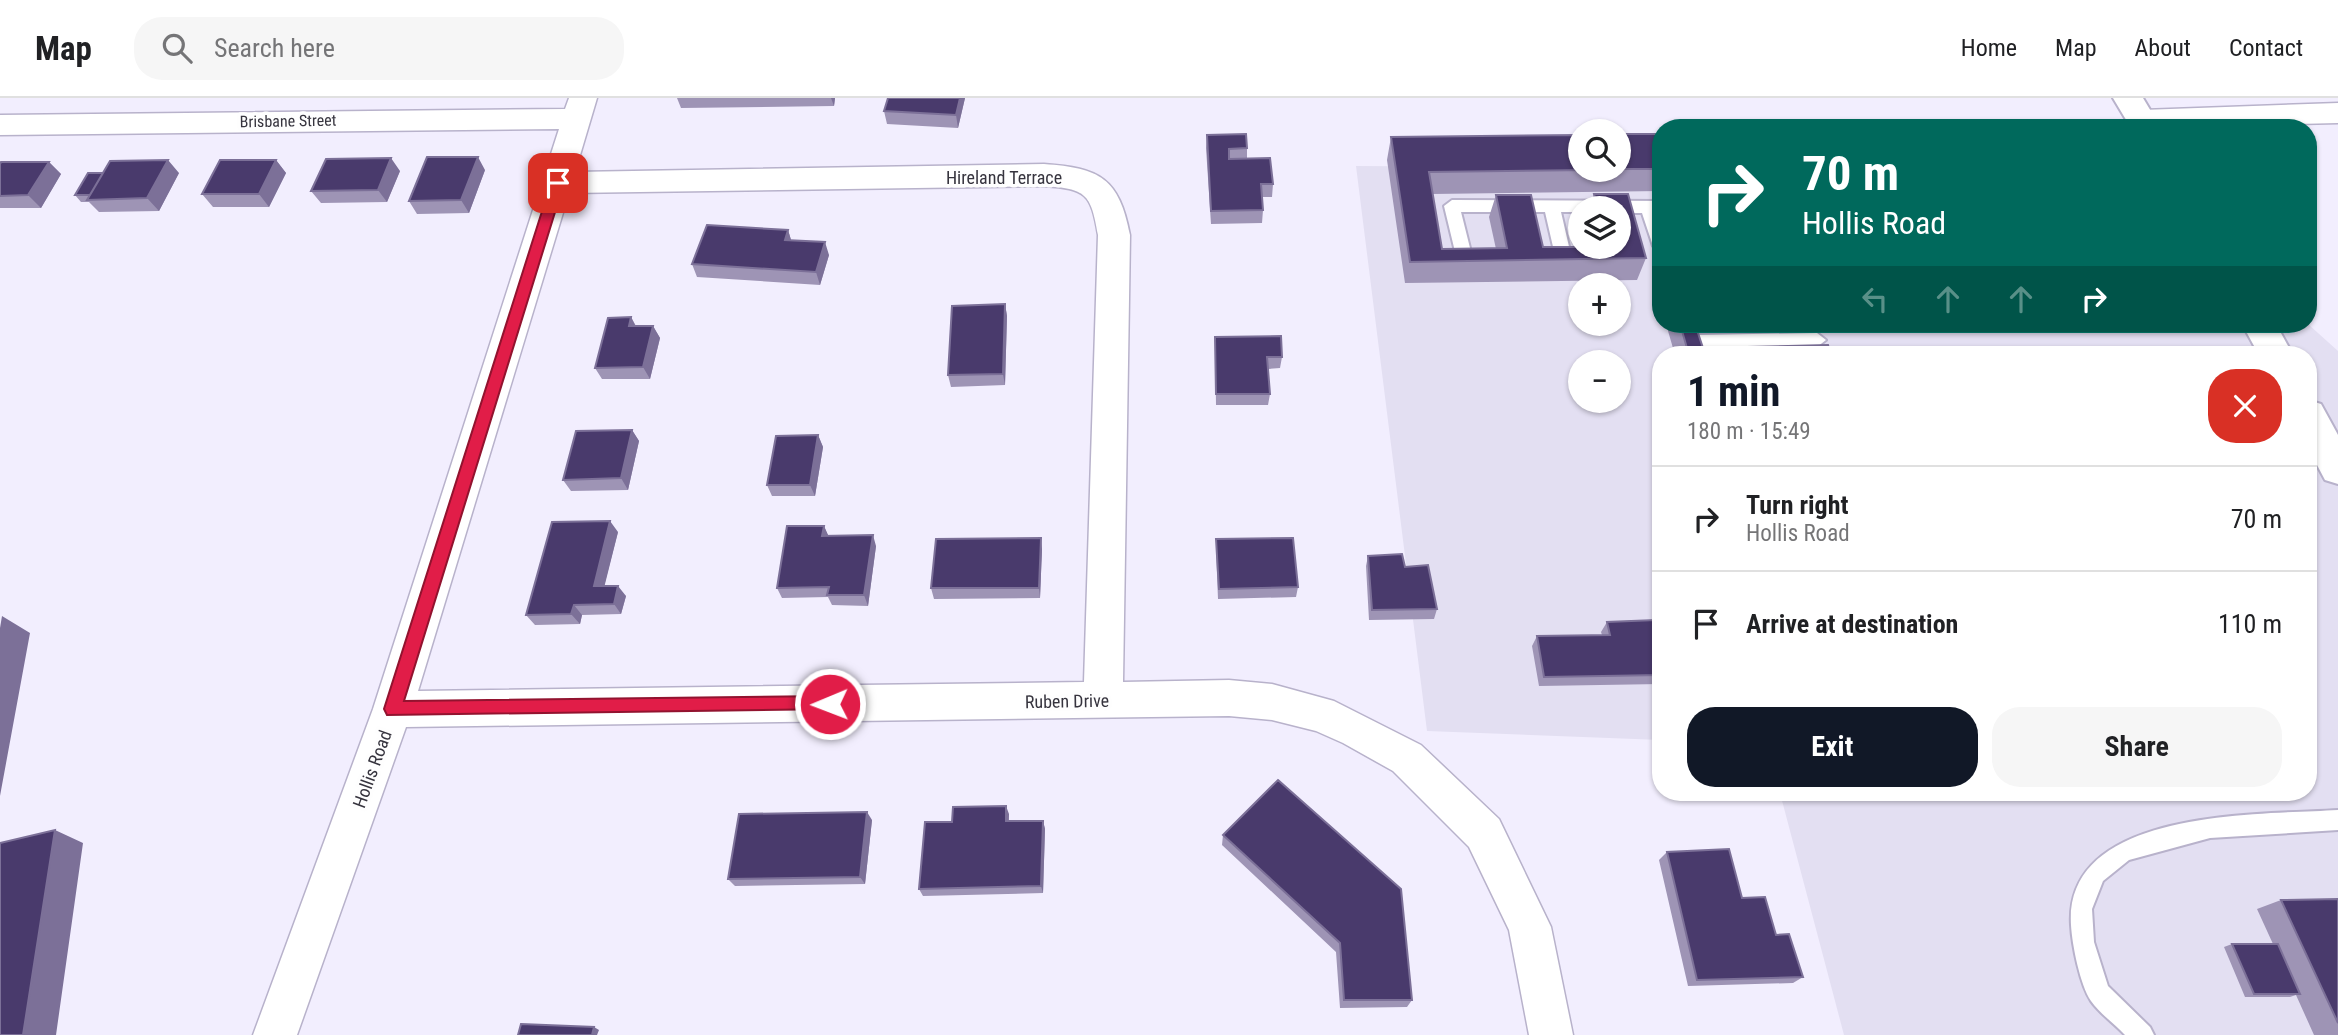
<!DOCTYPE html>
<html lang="en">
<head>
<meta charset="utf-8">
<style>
  :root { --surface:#fff; --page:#f6f6f6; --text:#202124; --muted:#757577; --line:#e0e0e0; --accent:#111827 }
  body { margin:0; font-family:"Roboto Condensed",sans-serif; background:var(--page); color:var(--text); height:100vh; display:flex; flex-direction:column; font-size:26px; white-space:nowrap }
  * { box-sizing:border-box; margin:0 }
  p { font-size:23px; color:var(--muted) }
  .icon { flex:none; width:38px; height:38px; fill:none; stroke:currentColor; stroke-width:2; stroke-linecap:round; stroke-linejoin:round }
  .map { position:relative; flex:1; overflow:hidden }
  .sheet { position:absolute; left:1652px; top:248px; width:665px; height:455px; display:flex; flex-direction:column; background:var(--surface); border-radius:28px; box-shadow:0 2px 5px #0004 }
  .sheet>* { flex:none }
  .guide { position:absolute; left:1652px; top:21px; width:665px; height:214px; border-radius:28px; box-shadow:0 2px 5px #0004; background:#00695c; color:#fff; overflow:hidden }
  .buttons { position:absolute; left:1568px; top:21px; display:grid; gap:14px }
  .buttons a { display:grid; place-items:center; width:63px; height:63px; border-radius:50%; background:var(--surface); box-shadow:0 2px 5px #0004; font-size:35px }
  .pin { position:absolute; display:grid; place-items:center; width:60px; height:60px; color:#fff; margin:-30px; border-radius:14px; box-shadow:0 4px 10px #0006 }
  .me { position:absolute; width:77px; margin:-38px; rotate:269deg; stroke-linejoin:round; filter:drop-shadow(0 0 5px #0008) }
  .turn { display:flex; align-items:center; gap:24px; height:147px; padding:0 35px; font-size:32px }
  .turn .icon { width:91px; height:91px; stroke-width:2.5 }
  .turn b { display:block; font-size:49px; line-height:60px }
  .lanes { display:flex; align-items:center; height:66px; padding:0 35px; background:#0003; justify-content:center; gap:35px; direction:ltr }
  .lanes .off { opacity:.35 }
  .round { display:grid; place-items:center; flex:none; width:74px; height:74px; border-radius:28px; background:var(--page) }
  .head { display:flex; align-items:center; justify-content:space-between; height:119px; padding:0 35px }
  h1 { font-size:42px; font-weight:700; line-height:52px; color:var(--accent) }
  .button { display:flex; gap:14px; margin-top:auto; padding:14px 35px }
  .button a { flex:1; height:80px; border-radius:28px; background:var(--accent); color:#fff; font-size:28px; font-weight:700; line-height:80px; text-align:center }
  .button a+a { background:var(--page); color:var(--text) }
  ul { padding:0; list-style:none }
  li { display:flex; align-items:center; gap:21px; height:105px; padding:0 35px; border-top:2px solid var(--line) }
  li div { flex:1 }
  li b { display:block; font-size:26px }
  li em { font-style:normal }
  header { display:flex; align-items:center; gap:42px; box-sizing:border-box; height:98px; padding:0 35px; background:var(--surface); border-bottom:2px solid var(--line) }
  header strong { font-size:33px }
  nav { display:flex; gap:38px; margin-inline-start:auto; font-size:24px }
  .search { width:490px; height:63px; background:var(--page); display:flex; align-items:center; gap:18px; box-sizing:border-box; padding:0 24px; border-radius:28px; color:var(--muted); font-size:26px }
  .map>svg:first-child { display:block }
  .built { fill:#e3dff2; fill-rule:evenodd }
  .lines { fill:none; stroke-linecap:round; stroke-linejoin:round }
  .lane-casing { stroke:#b8b2cb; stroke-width:4 }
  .street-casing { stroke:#b8b2cb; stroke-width:3 }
  .primary-casing { stroke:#b8b2cb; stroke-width:4 }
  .lane { fill:#fff; fill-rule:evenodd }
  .street { fill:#fff; fill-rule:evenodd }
  .primary { fill:#fff; fill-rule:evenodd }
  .wall { fill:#9e94b5 }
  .shaded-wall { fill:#7c7098 }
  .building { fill:#493a6c; stroke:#7c7098; stroke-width:2 }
  .route { fill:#e11d48; stroke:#92132f; stroke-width:2 }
  .labels { text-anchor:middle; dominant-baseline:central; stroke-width:7; stroke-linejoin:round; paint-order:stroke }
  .far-street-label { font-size:16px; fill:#36343e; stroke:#fefefe }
  .street-label { font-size:18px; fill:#36343e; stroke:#fefefe }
</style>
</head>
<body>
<header>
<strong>Map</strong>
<div class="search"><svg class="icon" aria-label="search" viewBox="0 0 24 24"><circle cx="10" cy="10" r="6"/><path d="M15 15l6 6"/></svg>Search here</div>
<nav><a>Home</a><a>Map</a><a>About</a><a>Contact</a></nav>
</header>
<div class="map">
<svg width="2338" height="937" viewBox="0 0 2338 937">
  <rect width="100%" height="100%" fill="#f2eefe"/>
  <path class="built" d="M1356,68l305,2v156h647l30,27v684h-494l-64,-242h528v-438h-647v385l-234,-9zM1580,110h39v39h-39zM1580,187h39v39h-39zM1580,264h39v39h-39z"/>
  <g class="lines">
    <defs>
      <path id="lane" d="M1452,102l209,1v12h-3l3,39 -8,-6 -11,-33h-23v-5h-39v4h-19l12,52 -8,6 -8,-6 -12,-52h-84l13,52 -8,6 -8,-6 -14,-58z
        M1817,235l9,7 -9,7 -119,2 -9,-7 9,-7z
        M2338,712v20l-128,8 -81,22 -26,21 -11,28 2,33 14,44 42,41 4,8h-29c-10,-11 -25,-21 -34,-34 -11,-16 -19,-57 -20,-76 -7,-117 188,-110 267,-115z"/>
      <path id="street" d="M569,0h28l-22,74 469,-8c56,4 75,14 86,71l-7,447 106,-2 43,4 62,17 87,44 78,74 52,108 22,108h-44l-20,-105 -40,-83 -76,-76 -50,-28 -27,-12 -44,-11 -43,-4 -823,11 -109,308h-44l120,-326 186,-580 -559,6v-20l565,-6zM1044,88c42,3 47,7 54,49l-14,447 -666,9 151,-498z
        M2338,5v20l-204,5 -7,-8 5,-7 10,-3z"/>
      <path id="primary" d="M2113,0h30l18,30h-30z
        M2242,226h34l17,31h-34z
        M2308,302l13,4 17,31v49l-13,-4 -17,-32z"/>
    </defs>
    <use href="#lane" class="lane-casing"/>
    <use href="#street" class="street-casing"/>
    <use href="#primary" class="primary-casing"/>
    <use href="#lane" class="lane"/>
    <use href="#street" class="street"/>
    <use href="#primary" class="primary"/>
  </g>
  <path class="wall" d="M677,0h158l-1,8 -153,2z
    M965,0l-7,30 -71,-4 -3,-13z
    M1619,36h42v57l-229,3 10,55h54l-7,-32 7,-22h35l12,52h76v-39h-30l5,-14h34l18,64 -9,22 -232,3 -18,-123 4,-23 189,-2v35h39z
    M1207,37l40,13v10l26,26 -1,13h-10l1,13 -1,13 -51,1 -5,-76z
    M276,62l10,13 -17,34h-56l-11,-13z
    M49,64l12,12 -20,34h-41v-44z
    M485,72l-16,43 -52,1 -8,-13z
    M400,73l-13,31 -66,1 -10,-12z
    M179,75l-20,38 -60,1 -10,-10h-8l-6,-7z
    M788,132l3,10 38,15 -9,30 -123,-8 -5,-13z
    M1661,178v30l-6,-18z
    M1005,206l2,12 -2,69 -54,2 -3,-12z
    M631,219l5,9h17l7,12 -10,41h-48l-7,-11z
    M1666,226h29l8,24 128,7h-156z
    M1215,239l67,20 -2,11 -12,1 2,25 -2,11h-52z
    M632,332l7,11 -11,49 -57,1 -8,-11z
    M818,337l5,12 -8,49h-43l-5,-11z
    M824,428l4,10 48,10 -8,60 -36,-1 -4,-8 -46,1 -5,-10z
    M618,434l-14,54 22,10 -5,18 -39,1 -2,9 -45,1 -9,-10z
    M1216,441l82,48 -2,10 -78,2 -2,-49z
    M1042,451l-2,49 -106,1 -3,-11z
    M1368,458l37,11 32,42 -3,10 -65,1 -3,-54z
    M1607,524l54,19v43l-122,2 -7,-40 5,-10 65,-1 -1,-3z
    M1009,716v7h34l2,8 -2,64 -120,3 -4,-7 33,-67z
    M872,722l-7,64 -130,2 -7,-7z
    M1223,737l189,165 -5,7 -67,1 -4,-56 -114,-107z
    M1667,754l75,46 34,37 27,42 -10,6 -105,3 -29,-126z
    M2338,801v136h-24l-18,-40 -6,2h-45l-21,-50 8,-3h41l-16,-35 24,-9z"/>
  <path class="shaded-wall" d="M831,0h4l-1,8z
    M960,0h5l-7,30 -2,-13z
    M478,59l7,13 -16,43 -8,-13z
    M391,60l9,13 -13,31 -9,-12z
    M168,62l11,13 -20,38 -12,-13z
    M276,62l10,13 -17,34 -10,-13z
    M49,64l12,12 -20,34 -13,-13z
    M788,132l4,13 -7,-3z
    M825,144l4,13 -9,30 -4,-13z
    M1005,206l2,12 -2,69 -2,-11z
    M631,219l6,12 -8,-3z
    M653,228l7,12 -10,41 -7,-12z
    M632,332l7,11 -11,49 -7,-12z
    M818,337l5,12 -8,49 -5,-11z
    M610,423l8,11 -16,64 -8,-10z
    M824,428l5,11 -7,-1z
    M873,437l3,11 -8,60 -4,-11z
    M1041,440l1,11 -2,49 -1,-10z
    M618,488l8,10 -5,18 -7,-10z
    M574,507l8,10 -2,9 -9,-10z
    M2,518l28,17 -30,163v-168z
    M1006,708l3,8 -1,15 -2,-8z
    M867,714l5,8 -7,64 -5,-7z
    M1043,723l2,8 -2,64 -2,-7z
    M55,732l28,13 -27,192h-33z
    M594,929l5,3 -2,5h-5z"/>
  <path class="building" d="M888,0h72l-4,17 -72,-4z
    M1246,36l1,14 -18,1v10l41,-1 3,26h-12l2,26 -52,1 -4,-76z
    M1619,36h42v35h-42z
    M1580,37v35h14l-165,2 13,77 65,-1 -11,-53h35l12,52h76v-39h-21l-4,-14h34l18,64 -236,4 -19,-125z
    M427,59h51l-17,43 -52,1z
    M391,60l-13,32 -67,1 15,-32z
    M168,62l-21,38 -60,2 23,-39z
    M220,62h56l-17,34h-57z
    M1,64h48l-21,33 -28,1v-32z
    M88,75h15l-13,22h-15z
    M707,127l81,5 -3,10 40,2 -9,30 -124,-8z
    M1005,206l-2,70 -55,1 4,-69z
    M631,219l-2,9h24l-10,41 -48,1 13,-50z
    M1680,226h15l8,24 125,-3 3,10h-142z
    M1281,238l1,21h-15l3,37h-54l-1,-57z
    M632,332l-11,48 -58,2 13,-49z
    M818,337l-8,50h-43l9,-49z
    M610,423l-16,65h24l-4,18 -40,1 -3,9 -45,1 26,-93z
    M787,428h37l-2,10 51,-1 -9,60h-37l2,-8 -52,1z
    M1041,440l-2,50h-108l5,-49z
    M1293,440l5,49 -79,2 -3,-50z
    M1402,456l3,13 23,-2 9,44 -65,1 -4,-54z
    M1656,522l5,21v34l-117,2 -7,-41 73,-1 -3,-13z
    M1278,682l123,109 11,111h-68l-4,-57 -117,-108z
    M1006,708v15h37l-2,65 -122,3 6,-67h27l1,-15z
    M867,714l-7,65 -132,2 11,-65z
    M55,732l-32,205h-23v-192z
    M1729,751l13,49 23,-1 11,38 13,-1 14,43 -106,3 -30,-128z
    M2338,801v124l-57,-123z
    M2232,846h46l22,50h-46z
    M521,926l73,3 -2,8h-74z"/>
  <path class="route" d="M558,80l6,5 -160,518 426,-5 8,8 -3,5 -448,6 -3,-6 167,-526z"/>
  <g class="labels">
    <g class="far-street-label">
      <text transform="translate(288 23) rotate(-1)">Brisbane Street</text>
    </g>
    <g class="street-label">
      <text x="1004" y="79">Hireland Terrace</text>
      <text transform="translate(1067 603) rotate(-1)">Ruben Drive</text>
      <text transform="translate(372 671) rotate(-70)">Hollis Road</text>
    </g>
  </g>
</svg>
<div class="buttons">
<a><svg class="icon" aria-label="search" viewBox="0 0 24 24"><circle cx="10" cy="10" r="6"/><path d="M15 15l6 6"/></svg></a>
<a><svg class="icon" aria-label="layers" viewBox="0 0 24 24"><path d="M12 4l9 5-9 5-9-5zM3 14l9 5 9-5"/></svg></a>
<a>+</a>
<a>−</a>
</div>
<div class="pin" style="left:558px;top:85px;background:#d93025"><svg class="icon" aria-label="arrive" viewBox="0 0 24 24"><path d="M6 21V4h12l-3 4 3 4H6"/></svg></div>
<svg class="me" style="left:830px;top:606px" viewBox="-20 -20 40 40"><circle r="17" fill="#e11d48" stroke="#fff" stroke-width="3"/><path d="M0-11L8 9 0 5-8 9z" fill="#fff"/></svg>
<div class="guide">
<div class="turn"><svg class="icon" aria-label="right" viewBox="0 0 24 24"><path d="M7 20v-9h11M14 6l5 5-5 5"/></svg><div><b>70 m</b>Hollis Road</div></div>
<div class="lanes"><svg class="icon off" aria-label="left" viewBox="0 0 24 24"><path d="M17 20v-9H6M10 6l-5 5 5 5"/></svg><svg class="icon off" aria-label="ahead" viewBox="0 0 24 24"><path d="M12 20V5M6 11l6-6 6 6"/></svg><svg class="icon off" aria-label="ahead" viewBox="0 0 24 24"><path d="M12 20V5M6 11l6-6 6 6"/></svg><svg class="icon" aria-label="right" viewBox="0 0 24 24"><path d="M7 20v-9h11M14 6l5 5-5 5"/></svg></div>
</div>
<section class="sheet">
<div class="head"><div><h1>1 min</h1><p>180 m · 15:49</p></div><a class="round" style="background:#d93025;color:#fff"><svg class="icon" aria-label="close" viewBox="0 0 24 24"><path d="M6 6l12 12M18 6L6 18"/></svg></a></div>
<ul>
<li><svg class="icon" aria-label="right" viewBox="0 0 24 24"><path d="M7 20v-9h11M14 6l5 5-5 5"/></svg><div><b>Turn right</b><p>Hollis Road</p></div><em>70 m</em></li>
<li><svg class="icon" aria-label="arrive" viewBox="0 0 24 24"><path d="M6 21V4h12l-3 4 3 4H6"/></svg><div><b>Arrive at destination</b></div><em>110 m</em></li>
</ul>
<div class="button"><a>Exit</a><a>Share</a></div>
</section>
</div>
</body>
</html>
